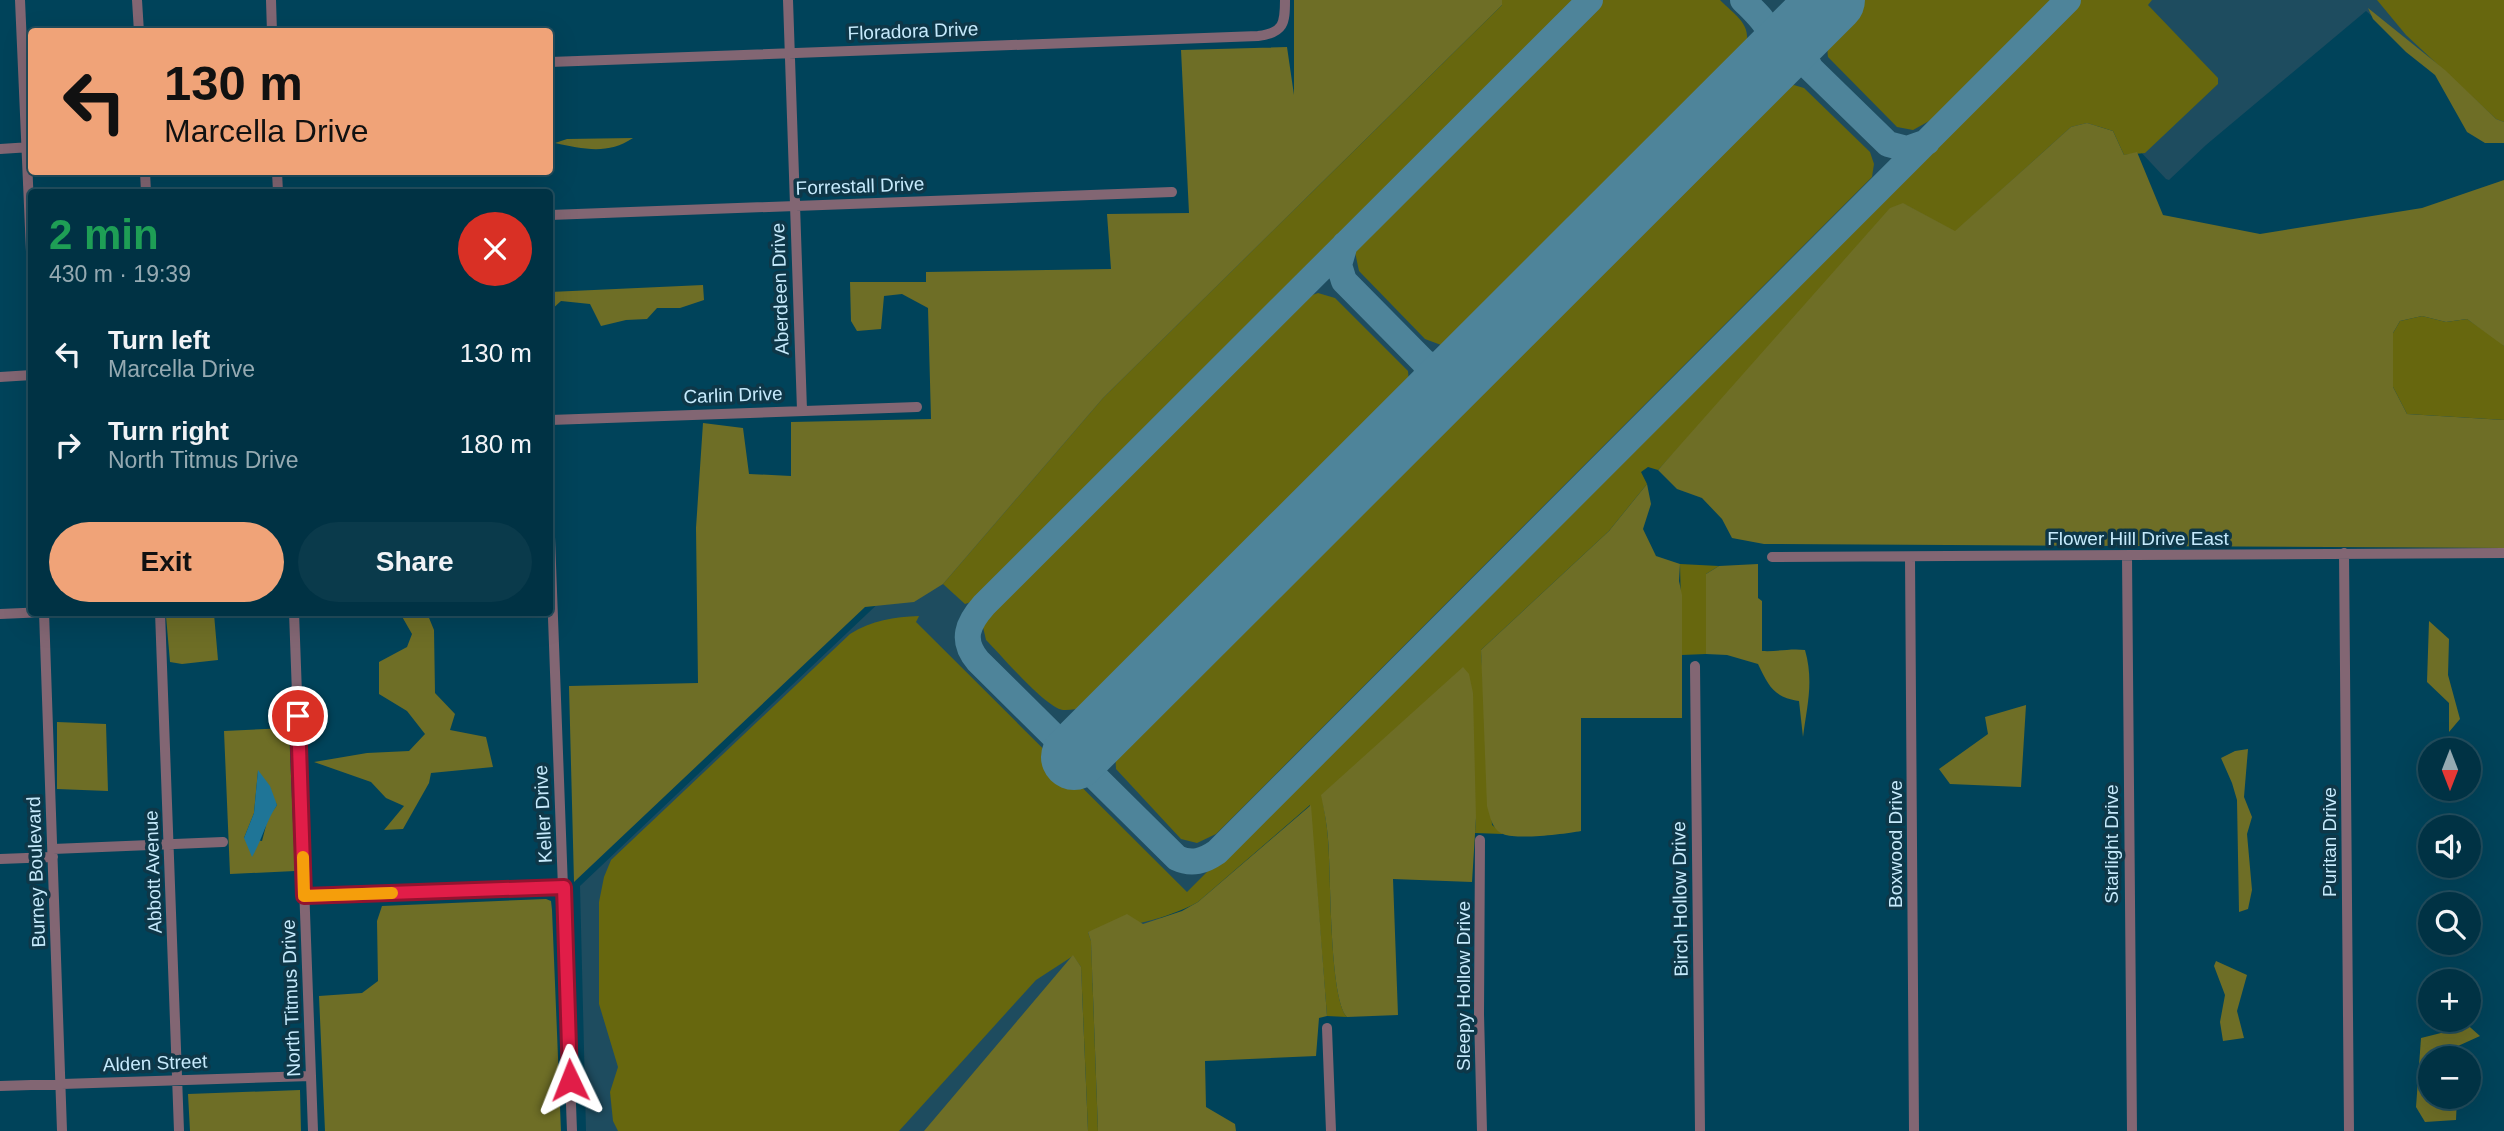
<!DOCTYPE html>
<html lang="en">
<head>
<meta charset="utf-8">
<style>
  :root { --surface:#003244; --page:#0a3a4b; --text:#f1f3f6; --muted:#95aab2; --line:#224d5d; --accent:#f0a378 }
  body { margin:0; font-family:Arial,sans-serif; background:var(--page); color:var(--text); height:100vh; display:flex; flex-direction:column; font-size:26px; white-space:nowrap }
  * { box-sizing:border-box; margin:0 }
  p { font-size:23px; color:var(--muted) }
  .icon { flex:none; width:38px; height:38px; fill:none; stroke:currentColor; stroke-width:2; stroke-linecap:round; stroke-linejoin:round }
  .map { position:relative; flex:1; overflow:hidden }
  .sheet { position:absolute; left:28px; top:189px; width:525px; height:427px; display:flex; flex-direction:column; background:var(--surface); border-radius:7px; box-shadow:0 7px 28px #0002,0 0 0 2px var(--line) }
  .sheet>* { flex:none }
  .top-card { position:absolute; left:28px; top:28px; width:525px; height:147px; border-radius:7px; box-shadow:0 7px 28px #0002,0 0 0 2px var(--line); background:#f0a378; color:#111; overflow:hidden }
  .needle { width:46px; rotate:180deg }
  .controls { position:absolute; left:2418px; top:738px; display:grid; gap:14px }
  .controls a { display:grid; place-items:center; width:63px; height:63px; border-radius:50%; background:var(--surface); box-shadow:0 7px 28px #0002,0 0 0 2px var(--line); font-size:35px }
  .pin { position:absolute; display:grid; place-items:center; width:60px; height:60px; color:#fff; margin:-30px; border:4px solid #fff; border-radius:50%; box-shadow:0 2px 7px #0007 }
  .me { position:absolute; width:77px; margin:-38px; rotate:358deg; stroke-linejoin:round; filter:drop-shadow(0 0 5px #0008) }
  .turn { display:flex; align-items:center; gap:24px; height:147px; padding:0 21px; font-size:32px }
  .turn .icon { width:91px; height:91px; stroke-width:2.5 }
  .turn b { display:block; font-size:49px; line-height:60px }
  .round { display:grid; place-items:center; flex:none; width:74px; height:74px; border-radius:37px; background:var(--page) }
  .headline { display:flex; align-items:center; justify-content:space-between; height:119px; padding:0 21px }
  h1 { font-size:42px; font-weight:700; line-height:52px; color:#1e9e55 }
  .action { display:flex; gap:14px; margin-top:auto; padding:14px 21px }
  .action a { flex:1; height:80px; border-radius:42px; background:var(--accent); color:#111; font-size:28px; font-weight:700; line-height:80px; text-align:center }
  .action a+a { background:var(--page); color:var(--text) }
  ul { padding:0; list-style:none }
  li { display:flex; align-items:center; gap:21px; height:91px; padding:0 21px }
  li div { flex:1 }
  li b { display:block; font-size:26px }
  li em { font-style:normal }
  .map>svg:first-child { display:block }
  .built { fill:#1e4c5f }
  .green { fill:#67670e }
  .forest { fill:#6e6e26; fill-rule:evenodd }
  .water { fill:#1f7597 }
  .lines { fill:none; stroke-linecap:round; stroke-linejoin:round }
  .taxiway { stroke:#4e849a; stroke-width:26 }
  .runway { stroke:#4e849a; stroke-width:66 }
  .minor { stroke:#826673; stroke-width:10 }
  .route-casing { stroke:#92132f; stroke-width:18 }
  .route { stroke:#e11d48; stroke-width:12 }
  .slow { stroke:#f59e0b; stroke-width:12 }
  .labels { text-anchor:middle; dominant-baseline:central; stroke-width:7; stroke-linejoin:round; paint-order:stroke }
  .street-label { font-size:19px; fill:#c6eafc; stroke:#0e3748 }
</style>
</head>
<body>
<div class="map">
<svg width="2504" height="1131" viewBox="0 0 2504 1131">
  <rect width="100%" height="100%" fill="#00435a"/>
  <path class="built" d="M1515,0h989v130l-138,-119 -160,134 -37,35 -3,-1 -55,-59 -204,84 -969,927h-352l-6,-245z"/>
  <path class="green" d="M1502,0h72l-600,601 -9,3 -22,-20 160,-186 399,-393z
    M1601,0h119c19,19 34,25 24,54l-284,285 -19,6 -16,-6 -66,-68 -4,-19 6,-12z
    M1862,0h190l-121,120 -18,10 -16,-3 -69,-70c-4,-27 17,-39 34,-57z
    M2080,0h72l-4,5 70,73v6l-73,69 -21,2 -11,-24 -26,-8 -16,4 -116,105 -51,-28 -246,266 -10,-3 -7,5 6,12 -38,47 -128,119 11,175 11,9 -28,-1 1,-15 -111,-61 -43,38c2,14 5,29 6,44 3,32 1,159 19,178l-20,-1 -17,-211 -112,97c-35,19 -71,24 -110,30l3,9 7,190h-10l-7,-164 -8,-11 -37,24 -137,151h-281l-5,-10 -3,-29 8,-25 -19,-63v-102l5,-25 7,-17 239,-226c22,-14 44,-17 69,-18l-3,6 271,270 433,-434 5,1 8,-7 -1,-6z
    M2377,0h127v122l-8,-3 -90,-84z
    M1787,83l17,5 66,64 4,12 -2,13 -656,657 -19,9 -16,-4 -65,-70 -1,-18 10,-16 646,-644z
    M1318,293l17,5 73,73 1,12 -8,13 -301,305c-11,4 -25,10 -37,9 -18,-3 -62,-55 -77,-70l-3,-13 4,-14 317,-315z
    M2422,316l24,6 21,-3 34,23 3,4v74l-97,-6 -14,-27v-54l7,-12z
    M1680,564l39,2 -13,8v80l-24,1z"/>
  <path class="forest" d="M1294,0h208v5l-399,393 -160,186 -29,18 -49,5 -291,275 -5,-196 129,-3 -2,-155 7,-105 40,5 6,46 42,2v-54l140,-3 -3,-111 -26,-14 -18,2 -3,33 -24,2 -6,-10 -1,-39h76v-10l185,-3 -4,-55 82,-1 -8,-163 106,-3 7,48z
    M2368,8l77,62 51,49 8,3v21h-19l-18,-11 -32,-57 -29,-23 -33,-33z
    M2087,123l26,8 11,24 13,-3 26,63 97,19 162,-26 82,-28v166l-37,-27 -21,3 -24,-6 -22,5 -7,12v54l14,27 97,6v128l-740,-4 -32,-6 -10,-19 -20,-21 -25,-9 -19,-19 232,-262 13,-5 52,28 116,-104z
    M633,138c-25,17 -50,11 -78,5l12,-4z
    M703,285l1,15 -24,8h-23l-10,11 -21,1 -25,6 -11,-22 -29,-3 -11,10v-19z
    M1647,484l4,20 -8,25 13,27 24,8 -1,17 3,14v123h-101v113c-16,3 -63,9 -78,3 -11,-4 -13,-18 -16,-28l-6,-156 128,-119z
    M1758,564v34l4,3v50c15,1 28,-3 43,-1 9,32 2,55 -2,87l-4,-36c-25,-4 -30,-14 -41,-37l-31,-9 -21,-1v-80l13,-8z
    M172,612l42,2 4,46 -36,4 -12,-2 -4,-46z
    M400,613h27l7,17 1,63 20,21 -5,16 36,7 7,30 -62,6 -2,10 -26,46 -19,1 20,-24 -18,-8 -15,-16 -57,-20 53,-9 42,-2 16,-17 -18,-23 -28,-17v-32l28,-15 5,-13z
    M2429,621l20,18 -1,36 12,44 -11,13v-29l-22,-21z
    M1463,667l6,7 4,19 3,125 -4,64 -79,-3 5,136 -51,2c-18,-18 -16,-146 -19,-178 -1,-15 -4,-29 -7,-44z
    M2026,705l-5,82 -71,-3 -11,-15 49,-35 -3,-17z
    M57,722l49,2 2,67 -51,-2z
    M289,728l6,143 -65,3 -6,-143zM258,771l19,34 -9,13 -6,23 -18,-3 10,-25z
    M2248,749l-4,48 8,20 -5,17 5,56 -4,19 -9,3 -2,-112 -5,-17 -11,-25 14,-7z
    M1311,805l16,211 -8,2 -3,38 -111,5 1,46 29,17 1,7h-138l-7,-190 -3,-9 39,-18 16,10 39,-13 16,-9z
    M546,899l5,2 1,9 9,221h-236l-6,-135 43,-3 16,-12 -1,-60 5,-15z
    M1073,955l8,12 7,164h-164z
    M2216,961l31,14 -10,36 7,27 -21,3 -3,-19 5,-27 -11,-29z
    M2462,1020l18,16 -22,10v13h-27v38h26l-1,23 -31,2 -9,-15 5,-69 36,-9z
    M300,1090l1,41h-111l-2,-37z"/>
  <path class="water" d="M258,770l12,16 7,19c-11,16 -15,35 -25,52l-8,-19 10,-25z"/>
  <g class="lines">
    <path class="taxiway" d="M1590,0l-606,605c-16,18 -24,35 -6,56l199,197c15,7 27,3 40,-6l851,-852
      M1743,0c24,24 35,31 22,66
      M1811,21c-8,18 -11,31 0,48l77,75 19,5 20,-7
      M1345,244l-6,21 5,16 79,80c15,11 29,9 46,2
      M1423,361c12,16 8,31 0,48"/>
    <path class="runway" d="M1074,757l758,-757"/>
    <path class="minor" d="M20,0l12,274
      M137,0l2,32
      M271,0l1,32
      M788,0l14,410
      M550,62l708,-26c26,-3 27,-13 27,-36
      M0,149l31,-2
      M145,172l1,20
      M277,172l1,20
      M550,215l622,-23
      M0,377l32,-2
      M550,420l367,-13
      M550,537l22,594
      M2344,553l5,578
      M2127,556l5,575
      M1772,557l732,-4
      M1910,557l4,574
      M44,612l18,519
      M160,612l19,519
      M294,612l19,519
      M0,614l46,-2
      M1695,666l5,465
      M1480,840l-1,174 3,117
      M53,849l170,-7
      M0,859l53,-2
      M304,896l260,-9
      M1327,1028l4,103
      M0,1086l311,-10"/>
  </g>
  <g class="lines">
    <defs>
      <path id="route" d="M298,716l6,180 260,-9 6,193"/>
    </defs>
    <use href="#route" class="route-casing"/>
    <use href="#route" class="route"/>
    <path class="slow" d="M303,857l1,39 88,-3"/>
  </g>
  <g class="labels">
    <g class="street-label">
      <text transform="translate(913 31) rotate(-2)">Floradora Drive</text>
      <text transform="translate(860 186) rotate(-2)">Forrestall Drive</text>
      <text transform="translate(780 289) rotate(-92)">Aberdeen Drive</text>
      <text transform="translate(733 395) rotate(-2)">Carlin Drive</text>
      <text x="2138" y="538">Flower Hill Drive East</text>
      <text transform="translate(543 814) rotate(-93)">Keller Drive</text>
      <text transform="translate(2329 842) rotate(-90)">Puritan Drive</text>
      <text transform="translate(1895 844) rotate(-90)">Boxwood Drive</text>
      <text transform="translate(2111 844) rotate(-90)">Starlight Drive</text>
      <text transform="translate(36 872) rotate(-92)">Burney Boulevard</text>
      <text transform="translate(153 872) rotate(-92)">Abbott Avenue</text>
      <text transform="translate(1680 899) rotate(-91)">Birch Hollow Drive</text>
      <text transform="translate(1463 986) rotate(-90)">Sleepy Hollow Drive</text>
      <text transform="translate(291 998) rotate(-92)">North Titmus Drive</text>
      <text transform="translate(155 1063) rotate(-2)">Alden Street</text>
    </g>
  </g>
</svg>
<div class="controls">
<a><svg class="needle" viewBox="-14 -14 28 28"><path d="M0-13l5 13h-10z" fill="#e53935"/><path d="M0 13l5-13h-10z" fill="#95aab2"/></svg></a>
<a><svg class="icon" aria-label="sound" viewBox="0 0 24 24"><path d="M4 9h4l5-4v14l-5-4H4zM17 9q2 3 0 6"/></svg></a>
<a><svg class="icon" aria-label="search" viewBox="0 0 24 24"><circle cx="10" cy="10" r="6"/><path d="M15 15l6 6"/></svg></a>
<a>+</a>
<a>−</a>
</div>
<div class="pin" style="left:298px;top:716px;background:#d93025"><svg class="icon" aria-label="arrive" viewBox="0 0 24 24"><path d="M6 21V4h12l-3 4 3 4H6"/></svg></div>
<svg class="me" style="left:570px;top:1080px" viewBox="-20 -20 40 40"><path d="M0-17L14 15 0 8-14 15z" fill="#e11d48" stroke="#fff" stroke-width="4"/></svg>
<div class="top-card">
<div class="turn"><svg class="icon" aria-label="left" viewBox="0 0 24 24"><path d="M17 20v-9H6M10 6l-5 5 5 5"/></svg><div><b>130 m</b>Marcella Drive</div></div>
</div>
<section class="sheet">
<div class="headline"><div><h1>2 min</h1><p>430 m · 19:39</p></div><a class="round" style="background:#d93025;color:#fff"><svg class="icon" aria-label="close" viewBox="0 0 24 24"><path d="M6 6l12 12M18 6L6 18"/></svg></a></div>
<ul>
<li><svg class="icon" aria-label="left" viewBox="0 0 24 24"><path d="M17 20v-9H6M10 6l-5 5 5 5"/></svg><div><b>Turn left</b><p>Marcella Drive</p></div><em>130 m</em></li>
<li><svg class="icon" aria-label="right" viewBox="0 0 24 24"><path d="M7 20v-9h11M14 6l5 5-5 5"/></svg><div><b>Turn right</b><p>North Titmus Drive</p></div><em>180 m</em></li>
</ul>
<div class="action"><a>Exit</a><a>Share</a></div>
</section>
</div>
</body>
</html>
